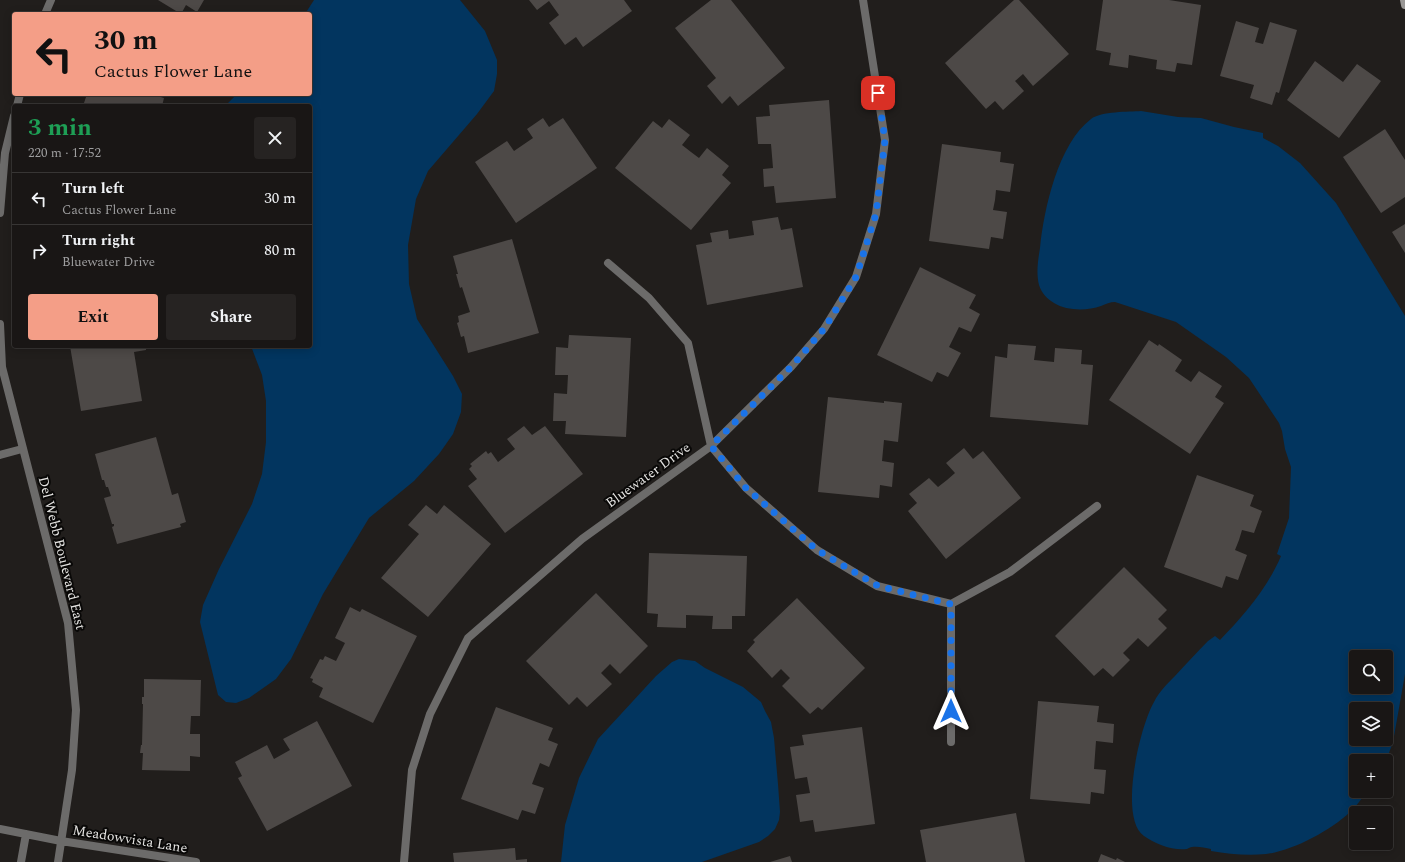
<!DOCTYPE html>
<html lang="en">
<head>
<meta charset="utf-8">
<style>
  :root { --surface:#191615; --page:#262322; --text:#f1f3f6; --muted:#9f9fa0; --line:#373534; --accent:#f49e87 }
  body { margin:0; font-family:Spectral,serif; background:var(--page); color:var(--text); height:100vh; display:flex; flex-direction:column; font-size:15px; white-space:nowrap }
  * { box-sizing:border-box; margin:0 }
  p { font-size:13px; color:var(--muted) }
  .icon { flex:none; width:22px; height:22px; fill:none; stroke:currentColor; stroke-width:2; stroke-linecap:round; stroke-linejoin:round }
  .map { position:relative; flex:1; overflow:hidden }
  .drawer { position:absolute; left:12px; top:104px; width:300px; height:244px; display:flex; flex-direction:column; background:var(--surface); border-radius:4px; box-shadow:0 2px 10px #0003,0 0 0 1px var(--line) }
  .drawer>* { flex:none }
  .guide { position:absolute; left:12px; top:12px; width:300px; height:84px; border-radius:4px; box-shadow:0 2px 10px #0003,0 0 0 1px var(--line); background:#f49e87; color:#111; overflow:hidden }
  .controls { position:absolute; left:1349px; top:650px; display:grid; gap:8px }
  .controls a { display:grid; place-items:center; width:44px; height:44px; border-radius:4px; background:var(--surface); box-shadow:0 2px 10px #0003,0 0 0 1px var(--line); font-size:20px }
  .pin { position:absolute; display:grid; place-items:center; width:34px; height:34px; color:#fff; margin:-17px; border-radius:8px; box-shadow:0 2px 6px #0006 }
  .me { position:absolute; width:44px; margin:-22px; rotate:0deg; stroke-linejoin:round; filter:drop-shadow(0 0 3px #0008) }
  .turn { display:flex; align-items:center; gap:14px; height:84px; padding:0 16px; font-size:18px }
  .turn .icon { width:52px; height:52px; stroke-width:2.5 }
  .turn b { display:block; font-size:28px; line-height:34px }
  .round { display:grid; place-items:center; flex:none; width:42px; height:42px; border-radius:4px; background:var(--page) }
  .headline { display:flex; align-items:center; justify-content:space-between; height:68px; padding:0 16px }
  h1 { font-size:24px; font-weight:700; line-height:30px; color:#1e9e55 }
  .action { display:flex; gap:8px; margin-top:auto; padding:8px 16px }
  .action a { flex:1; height:46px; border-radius:4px; background:var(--accent); color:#111; font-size:16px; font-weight:700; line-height:46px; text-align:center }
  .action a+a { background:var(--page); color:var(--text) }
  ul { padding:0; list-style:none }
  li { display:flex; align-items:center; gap:12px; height:52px; padding:0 16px; border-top:1px solid var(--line) }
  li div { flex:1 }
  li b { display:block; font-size:15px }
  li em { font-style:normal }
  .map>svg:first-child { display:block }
  .water { fill:#02355f; fill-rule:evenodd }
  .building { fill:#4d4947 }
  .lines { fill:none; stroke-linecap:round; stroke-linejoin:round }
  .lane { stroke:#6c6b6a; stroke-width:8 }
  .street { stroke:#6c6b6a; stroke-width:8 }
  .secondary { stroke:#999795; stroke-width:8 }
  .route { stroke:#1a73e8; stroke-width:7; stroke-dasharray:0 12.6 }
  .labels { text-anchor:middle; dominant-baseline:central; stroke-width:4; stroke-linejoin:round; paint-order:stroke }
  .street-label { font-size:14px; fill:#e4e3e1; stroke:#090807 }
</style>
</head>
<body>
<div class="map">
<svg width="1405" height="862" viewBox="0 0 1405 862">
  <rect width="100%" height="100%" fill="#211e1c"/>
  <path class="water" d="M314,0h146l25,31 12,29v14l-3,17 -17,23 -49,57 -12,28 -8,46 1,39 8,35 36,57 9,18 -1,18 -8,22 -14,20 -25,27 -45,37 -46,76 -32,65 -15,20 -27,19 -13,5 -10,-1 -8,-7 -18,-73 3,-17 16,-36 33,-65 10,-30 4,-32v-41l-4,-26 -11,-29h59v-240h-85l12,-12h73v-80h-5z
    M1141,111l37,6 23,1 33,9 29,6v5l15,8 22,17 36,40 69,113v358l-12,68 -7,19h-30v30h11c-5,7 -11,16 -17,21 -20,19 -58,39 -84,42 -19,2 -37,0 -55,-3v-2c-6,-1 -13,-3 -19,-2 -2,0 -3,1 -5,2 -14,2 -32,-5 -43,-13 -26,-18 -4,-110 10,-134 5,-10 13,-18 21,-26 11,-12 22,-24 33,-35l7,-5 5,4c24,-25 47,-51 61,-84l-4,-2 12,-36 2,-51 -6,-18 -3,-18 -3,-8 -30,-45 -23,-21 -50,-35 -61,-20c-5,0 -9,2 -14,4 -14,5 -34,5 -47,-3 -7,-4 -13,-11 -15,-18 -3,-12 -1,-25 1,-37 4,-39 18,-104 51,-129 10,-8 38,-7 50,-8zM1356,657h30v30h-30zM1356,709h30v30h-30z
    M679,659l16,2 10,7 38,19 18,15 4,9 6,11 3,16 4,46 2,28 -1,8 -4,9 -7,7 -9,6 -57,20h-141l4,-37 14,-47 19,-39 58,-63 16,-14z"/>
  <path class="building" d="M158,0h46l-7,12 -11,-7 -5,9z
    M529,0h95l8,11 -49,36 -7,-10 -11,8 -16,-22 10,-8 -10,-14 -12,9z
    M711,0h20l54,68 -47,38 -8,-10 -8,8 -15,-18 9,-8 -41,-50z
    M1014,0h5l50,54 -36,32 -10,-12 -8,7 9,10 -21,19 -8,-9 -9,8 -41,-46z
    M1103,0h66l32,5 -9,60 -15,-2 -2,9 -19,-3 1,-9 -28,-5 -1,13 -19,-3 2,-12 -15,-3z
    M1236,21l23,7 -4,14 8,2 7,-22 27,8 -18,63 -3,-1 -4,13 -22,-7 4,-13 -34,-9z
    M1315,61l28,21 14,-18 24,17 -42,57 -52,-38z
    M87,94h64l13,4 -2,8h-79z
    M829,100l7,98 -60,5 -2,-17 -10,1 -1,-18 10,-1 -2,-24h-13l-2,-27 14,-1 -1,-11z
    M543,118l6,9 14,-9 34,50 -81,55 -41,-61 32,-21 7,10 19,-13 -6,-9z
    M669,119l21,16 -8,10 9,7 8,6 8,-10 22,18 -7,9 9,8 -40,47 -76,-62 38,-47 9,7z
    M1385,129l20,31v37l-24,16 -38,-56z
    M942,144l59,8 -1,10 14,2 -4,28 -14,-2 -1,10 -2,10 14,2 -4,27 -12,-2 -2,12 -60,-8z
    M778,217l3,13 11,-2 11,59 -96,18 -11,-60 16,-3 -2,-9 18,-3 1,9 25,-4 -2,-14z
    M1405,224v29l-13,-21z
    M512,239l27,94 -71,20 -4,-17 -3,1 -4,-14 2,-1 -1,-6 12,-4 -8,-25 -2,1 -4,-14h2l-5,-18z
    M920,267l56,28 -7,13 11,6 -9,18 -12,-5 -10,20 12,6 -13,24 -11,-5 -5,10 -55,-27z
    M569,335l62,3 -5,99 -61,-3 1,-13h-13l1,-28 13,1 1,-19h-13l1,-28 12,1z
    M1149,340l9,6 1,-2 23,16 -7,11 16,11 8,-11 23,15 -7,11 9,6 -34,51 -81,-54z
    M1008,344l28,2 -2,14 20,2 1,-14 27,2 -1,14 12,1 -5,60 -98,-8 5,-61 12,2z
    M70,346h76v4l-12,2 8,49 -61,10z
    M828,397l56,6v-2l18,2 -4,39 -14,-2 -2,21 12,2 -2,24 -12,-2 -1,13 -61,-6z
    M524,426l8,9 13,-9 38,48 -78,59 -37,-47 9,-7 -8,-10 3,-3 -2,-2 16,-13 2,3 3,-2 7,10 17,-13 -8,-10z
    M156,437l16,58 6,-2 8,29 -6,2 1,3 -64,17 -5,-17 2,-1v-2h-2l-8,-26 7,-2 -3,-9h-2l-2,-7h-2l-7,-26z
    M964,448l9,11 10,-8 38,47 -75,61 -38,-48 9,-8 -8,-9 20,-16 9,9 9,-7 8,-7 -9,-10z
    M1197,475l57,20 -4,11 12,5 -8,22 -12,-3 -3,10 -4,10 12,5 -9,25 -12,-4 -4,12 -58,-21z
    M426,505l11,9 7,-9 47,39 -63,73 -47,-39 38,-44 -11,-9z
    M649,553l98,3 -2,60h-13v13h-20l1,-13 -27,-1v13l-29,-1 1,-13 -11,-1z
    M1124,567l43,43 -9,9 9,9 -19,19 -10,-9 -15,15 7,7 -17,17 -10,-9 -9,8 -39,-40z
    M596,593l52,53 -28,28 -10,-10 -9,9 11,11 -25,23 -10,-10 -8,8 -43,-44z
    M797,598l68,70 -43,42 -4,-3 -8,7 -28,-28 8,-8 -9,-9 -9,9 -25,-27 8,-9 -2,-2z
    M350,607l10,5 2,-3 55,27 -44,87 -54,-26 4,-9 -11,-6 1,-3 -3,-1 10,-19 3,1 2,-4 11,5 9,-18 -10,-5z
    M144,679l57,1 -1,36h-9l-1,18h10v23l-10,-1v15l-48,-1 1,-17h-3l1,-8h1l1,-41h-1v-7h2z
    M1038,701l61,5 -2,16 17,2 -1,19 -17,-2 -2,28 12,1 -2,24 -13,-2 -1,12 -60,-5z
    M496,707l57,21 -5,12 10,4 -9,23 -9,-4 -8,21 12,4 -9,26 -13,-4 -4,10 -57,-21z
    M317,721l35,65 -85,45 -29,-53 4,-2 -7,-14 32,-17 7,14 16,-9 -7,-11z
    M862,727l13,97 -60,8 -2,-12 -13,2 -4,-27 14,-2 -3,-16 -12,2 -5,-32 14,-2 -2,-10z
    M1016,813l9,49h-99l-6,-32z
    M515,848l1,12 11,-1v3h-73l-1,-9z
    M1101,854l15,6 1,-2 8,4h-27z
    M790,856l2,6h-22z"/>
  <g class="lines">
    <path class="lane" d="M0,455l22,-6
      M0,829l61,12
      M21,862l5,-28"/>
    <path class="street" d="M45,14l6,-14
      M17,106l3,-12
      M0,213l5,-60 9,-37
      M608,263l41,35 39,45 23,103 35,42 71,62 60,36 74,18 59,-32 87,-66
      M0,324l2,43 66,256 8,87 -4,60 -14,92
      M951,742v-138
      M61,841l135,21
      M404,862l8,-92 18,-56 38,-76 114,-99 129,-93 80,-79 33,-38 32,-52 20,-63 9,-74 -22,-140"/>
    <path class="secondary" d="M1404,0l1,5"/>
  </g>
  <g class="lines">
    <path class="route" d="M878,93l7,47 -9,74 -20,63 -32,52 -33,38 -80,79 35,42 71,62 61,36 73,18v107"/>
  </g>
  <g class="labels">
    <g class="street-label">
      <text transform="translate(648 475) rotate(-36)">Bluewater Drive</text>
      <text transform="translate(62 553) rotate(76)">Del Webb Boulevard East</text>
      <text transform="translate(130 839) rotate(9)">Meadowvista Lane</text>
    </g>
  </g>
</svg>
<div class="controls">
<a><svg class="icon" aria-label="search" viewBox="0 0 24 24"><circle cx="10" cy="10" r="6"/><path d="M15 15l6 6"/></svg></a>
<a><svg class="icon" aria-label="layers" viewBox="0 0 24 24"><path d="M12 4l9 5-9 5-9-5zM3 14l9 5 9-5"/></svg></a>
<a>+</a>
<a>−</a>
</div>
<div class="pin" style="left:878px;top:93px;background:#d93025"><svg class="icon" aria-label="arrive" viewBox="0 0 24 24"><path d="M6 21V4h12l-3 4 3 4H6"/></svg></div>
<svg class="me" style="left:951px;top:711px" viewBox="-20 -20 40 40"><path d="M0-17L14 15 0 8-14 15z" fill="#1a73e8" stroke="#fff" stroke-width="4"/></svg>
<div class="guide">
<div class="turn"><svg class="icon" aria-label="left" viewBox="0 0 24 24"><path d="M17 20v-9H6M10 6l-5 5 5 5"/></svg><div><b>30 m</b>Cactus Flower Lane</div></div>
</div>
<section class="drawer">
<div class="headline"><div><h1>3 min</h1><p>220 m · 17:52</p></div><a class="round"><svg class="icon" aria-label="close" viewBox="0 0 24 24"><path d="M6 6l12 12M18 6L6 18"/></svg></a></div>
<ul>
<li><svg class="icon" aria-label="left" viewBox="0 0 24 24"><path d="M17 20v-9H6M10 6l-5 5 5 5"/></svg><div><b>Turn left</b><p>Cactus Flower Lane</p></div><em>30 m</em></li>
<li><svg class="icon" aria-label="right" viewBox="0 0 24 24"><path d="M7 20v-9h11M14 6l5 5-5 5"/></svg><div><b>Turn right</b><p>Bluewater Drive</p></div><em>80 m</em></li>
</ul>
<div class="action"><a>Exit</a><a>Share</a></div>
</section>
</div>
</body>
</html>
